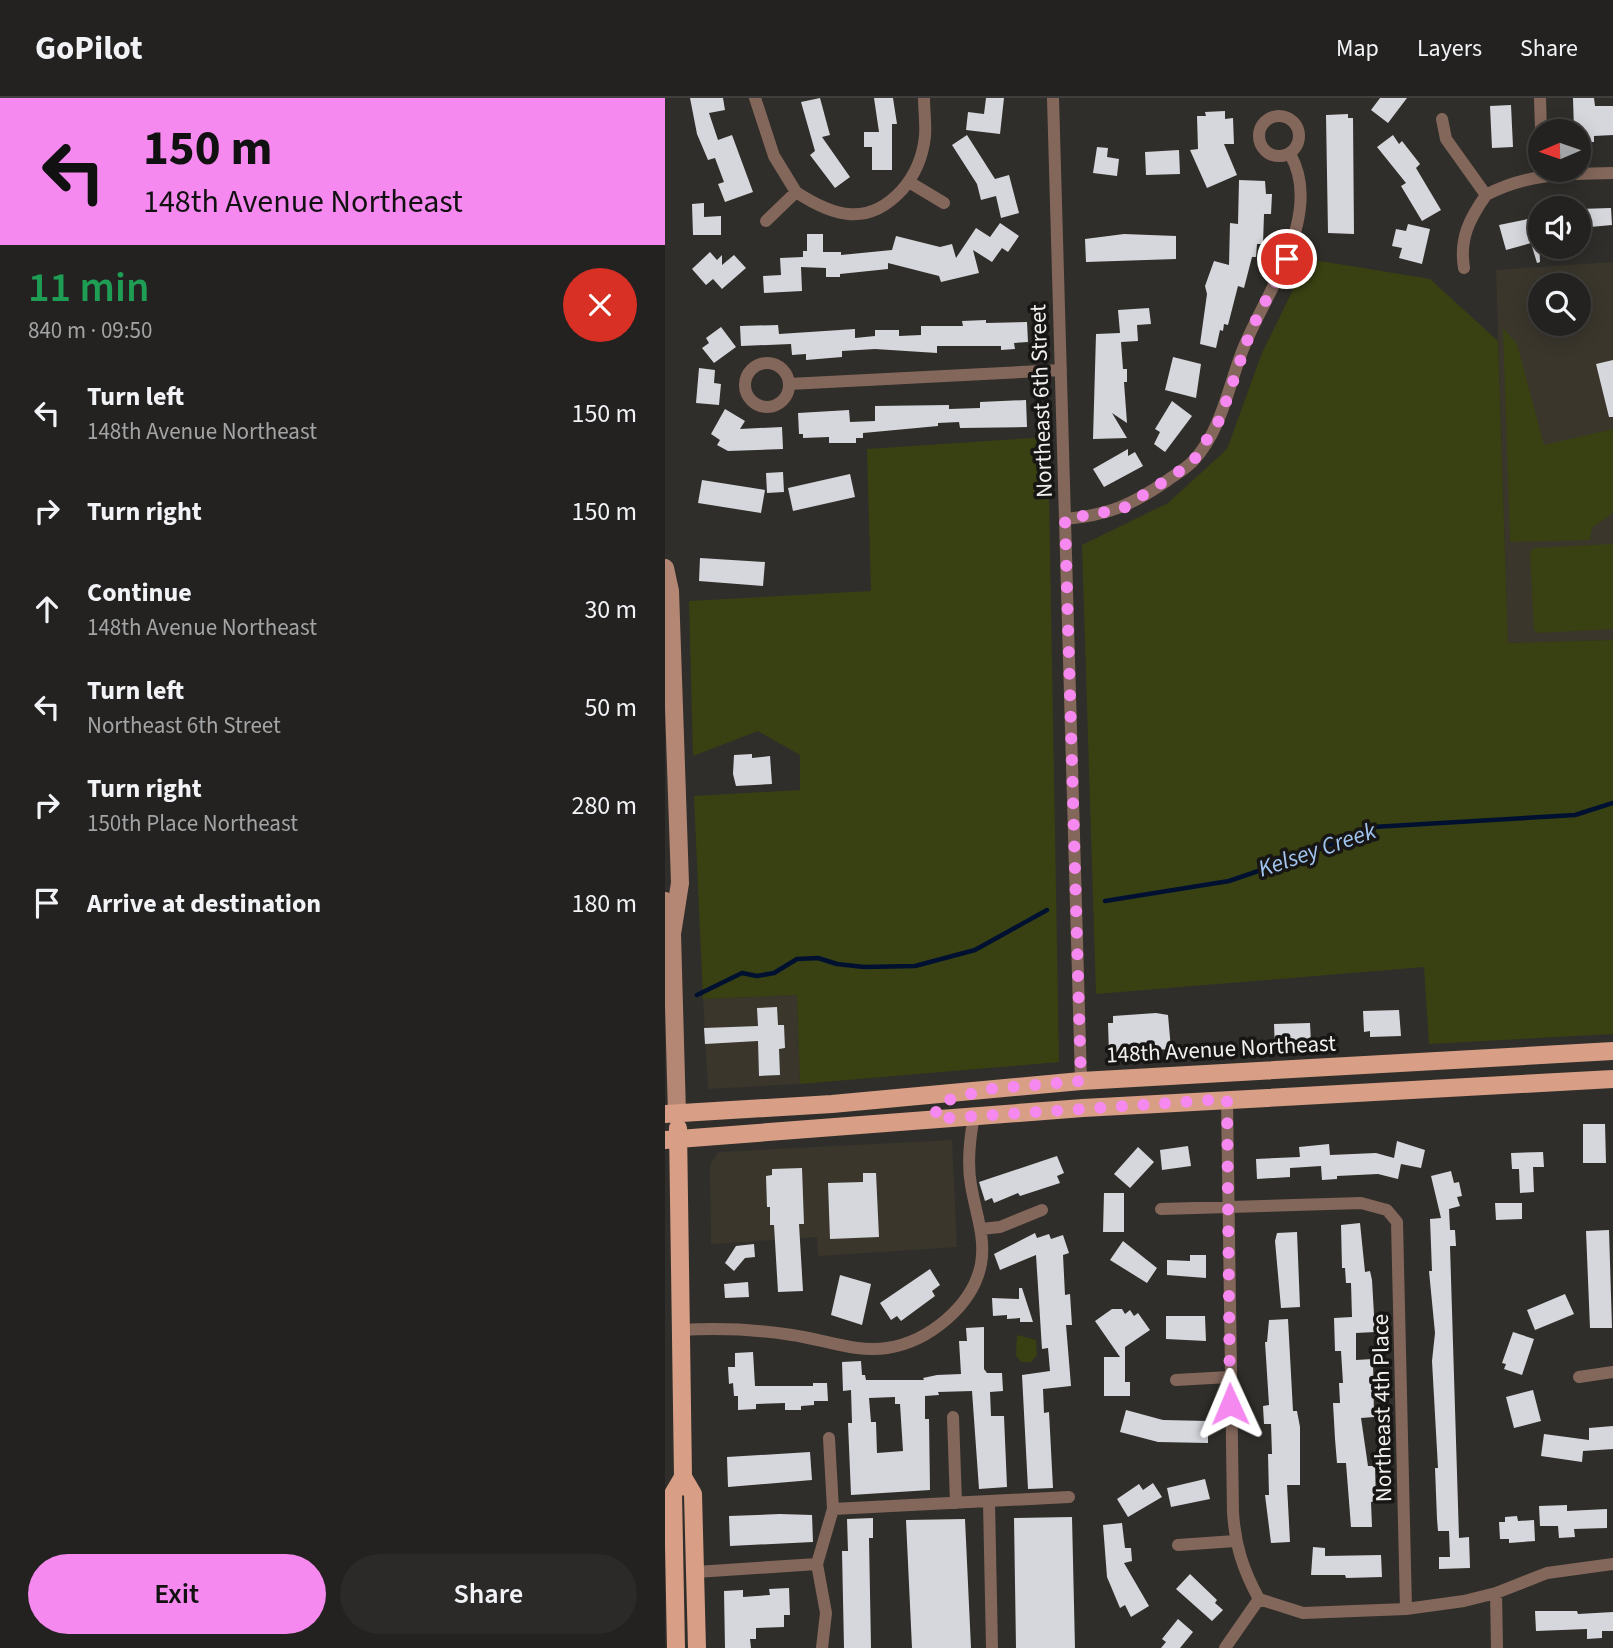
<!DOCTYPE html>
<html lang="en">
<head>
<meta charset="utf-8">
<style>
  :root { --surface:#242220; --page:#2c2a29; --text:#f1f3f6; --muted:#a3a4a5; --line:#413f3e; --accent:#f589ef }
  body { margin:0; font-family:"Source Sans 3",sans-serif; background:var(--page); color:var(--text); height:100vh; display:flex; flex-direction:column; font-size:26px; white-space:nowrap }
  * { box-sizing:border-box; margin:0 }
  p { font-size:23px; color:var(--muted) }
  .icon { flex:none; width:38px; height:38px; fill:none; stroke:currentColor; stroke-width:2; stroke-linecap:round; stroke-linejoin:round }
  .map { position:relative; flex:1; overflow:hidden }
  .details { display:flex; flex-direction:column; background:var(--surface); width:665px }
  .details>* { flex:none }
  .hud { background:#f589ef; color:#111; overflow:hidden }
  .needle { width:46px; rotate:268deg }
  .buttons { position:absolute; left:863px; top:21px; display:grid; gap:14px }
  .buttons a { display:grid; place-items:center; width:63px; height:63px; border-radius:50%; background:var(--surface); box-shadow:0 4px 18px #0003,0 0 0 2px var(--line); font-size:35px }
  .pin { position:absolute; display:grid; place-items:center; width:60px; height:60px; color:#fff; margin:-30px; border:4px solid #fff; border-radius:50%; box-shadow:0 2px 7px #0007 }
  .me { position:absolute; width:77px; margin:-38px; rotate:359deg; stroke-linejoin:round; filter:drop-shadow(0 0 5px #0008) }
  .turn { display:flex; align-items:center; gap:24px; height:147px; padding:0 28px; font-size:32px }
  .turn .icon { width:91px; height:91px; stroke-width:2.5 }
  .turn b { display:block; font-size:49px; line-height:60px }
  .round { display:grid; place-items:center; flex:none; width:74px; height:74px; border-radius:37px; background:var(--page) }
  .head { display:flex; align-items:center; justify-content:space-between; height:119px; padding:0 28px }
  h1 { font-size:42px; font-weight:600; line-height:52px; color:#1e9e55 }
  .cta { display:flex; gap:14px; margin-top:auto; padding:14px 28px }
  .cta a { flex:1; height:80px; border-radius:42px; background:var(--accent); color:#111; font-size:28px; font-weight:600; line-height:80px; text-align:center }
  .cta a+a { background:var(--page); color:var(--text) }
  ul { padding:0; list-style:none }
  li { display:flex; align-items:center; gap:21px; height:98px; padding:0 28px }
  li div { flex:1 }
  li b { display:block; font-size:26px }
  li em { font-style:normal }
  header { display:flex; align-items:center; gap:42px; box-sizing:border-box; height:98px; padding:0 35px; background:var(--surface); border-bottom:2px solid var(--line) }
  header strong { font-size:33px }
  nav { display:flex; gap:38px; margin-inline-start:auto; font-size:24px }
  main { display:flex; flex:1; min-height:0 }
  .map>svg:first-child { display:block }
  .built { fill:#3a362c; fill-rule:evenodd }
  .green { fill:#394112 }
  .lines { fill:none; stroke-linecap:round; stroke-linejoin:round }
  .stream { stroke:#001031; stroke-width:4.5 }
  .building { fill:#d6d7dc; fill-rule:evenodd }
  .street { stroke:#84675b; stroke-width:12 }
  .secondary { stroke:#b48774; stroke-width:18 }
  .primary { stroke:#d99f86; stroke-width:18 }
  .route { stroke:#f589ef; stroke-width:12; stroke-dasharray:0 21.6 }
  .labels { text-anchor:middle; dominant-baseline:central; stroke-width:7; stroke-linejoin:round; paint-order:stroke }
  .street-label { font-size:23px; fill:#f2f0ee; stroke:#171615 }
  .water-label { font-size:24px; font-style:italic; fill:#a1c4f0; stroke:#171615 }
</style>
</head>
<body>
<header>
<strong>GoPilot</strong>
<nav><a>Map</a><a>Layers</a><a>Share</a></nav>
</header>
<main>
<section class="details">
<div class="hud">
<div class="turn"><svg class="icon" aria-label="left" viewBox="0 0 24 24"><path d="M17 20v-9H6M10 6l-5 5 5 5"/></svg><div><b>150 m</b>148th Avenue Northeast</div></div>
</div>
<div class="head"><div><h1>11 min</h1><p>840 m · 09:50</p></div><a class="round" style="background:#d93025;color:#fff"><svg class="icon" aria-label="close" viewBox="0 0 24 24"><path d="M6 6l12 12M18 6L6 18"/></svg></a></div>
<ul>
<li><svg class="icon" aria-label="left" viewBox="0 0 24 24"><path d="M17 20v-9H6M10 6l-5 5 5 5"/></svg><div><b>Turn left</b><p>148th Avenue Northeast</p></div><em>150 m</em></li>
<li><svg class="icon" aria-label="right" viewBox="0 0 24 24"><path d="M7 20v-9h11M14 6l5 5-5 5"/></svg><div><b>Turn right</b></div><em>150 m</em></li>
<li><svg class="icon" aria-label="ahead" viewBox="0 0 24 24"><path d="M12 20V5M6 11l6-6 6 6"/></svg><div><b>Continue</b><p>148th Avenue Northeast</p></div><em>30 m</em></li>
<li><svg class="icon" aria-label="left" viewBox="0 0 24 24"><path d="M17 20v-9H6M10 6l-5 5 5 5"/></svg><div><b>Turn left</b><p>Northeast 6th Street</p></div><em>50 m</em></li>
<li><svg class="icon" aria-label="right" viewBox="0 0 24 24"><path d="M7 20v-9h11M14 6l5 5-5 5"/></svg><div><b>Turn right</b><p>150th Place Northeast</p></div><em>280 m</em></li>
<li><svg class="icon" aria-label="arrive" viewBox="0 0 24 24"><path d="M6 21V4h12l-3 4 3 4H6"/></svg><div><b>Arrive at destination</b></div><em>180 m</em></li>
</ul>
<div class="cta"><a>Exit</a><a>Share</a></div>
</section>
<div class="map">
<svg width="948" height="1550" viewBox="0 0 948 1550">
  <rect width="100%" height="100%" fill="#302e2a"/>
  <path class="built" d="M948,164v378l-105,3 -12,-373zM875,187h39v39h-39z
    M132,897l3,89 -92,5 -5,-90z
    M287,1042l5,107 -139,9 -1,-19 -106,7 -1,-79 8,-13z"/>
  <path class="green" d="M643,161l122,20 68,62 10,302 105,-3v394l-184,10 -5,-77 -328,27 -14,-449 86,-42 59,-54 35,-96z
    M838,230l14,16 27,101 69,-16v84l-21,15 -2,12 -80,2z
    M383,339l11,625 -259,22 -3,-89 -94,4 -9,-203 106,-6v-35l-42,-24 -65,25 -4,-155 182,-10 -4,-142z
    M948,446v85l-75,4 -4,-3 -4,-78 4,-4z
    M352,1237l19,5 1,15 -6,7h-10l-5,-7z"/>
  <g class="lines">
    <path class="stream" d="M440,803l124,-20 71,-24 73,-30 202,-12 38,-12
      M32,897l45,-22 15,3 17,-3 23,-14 21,-1 19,6 27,3 51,-1 60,-16 72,-40"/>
  </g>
  <path class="building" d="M25,0h33l2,12 -16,3 9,27 14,-5 21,57 -28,10 -7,-18 6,-2 -9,-24 -7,2 -11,-26z
    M155,0l10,37 -8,2 28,40 -15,11 -25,-33 5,-4 -14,-49z
    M209,0h19l4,26h-5v46h-20v-23h-8v-15h15z
    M321,0h18l-4,36 -34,-4 2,-18 16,2z
    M715,0h27l-19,25 -17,-13z
    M908,0h21l1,8h18v29l-19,1v6h-15v-11h-5z
    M846,7l2,42 -21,1 -2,-42z
    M560,13v8l8,-1 1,26h-10l13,31 -30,13 -17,-38 8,-1 -1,-33h9l-1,-4z
    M683,16v4h5l1,116 -26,-1 -2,-118z
    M302,37l28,44 14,-4 10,38 -18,5 -5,-22 -15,4 -4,-16 -25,-39z
    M728,37l6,9 3,-3 18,23 -4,4 25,42 -19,11 -21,-35 5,-3 -29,-36z
    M432,49l11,1 -1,9 12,2 -2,17 -24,-3z
    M514,52l1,24 -34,1 -1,-23z
    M574,82l26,1 1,13h6l-1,20h-7l-1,30h-6l-1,13h-4l-8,31 -6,-2 -10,39 -4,-1 -1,7 -3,-1 -4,18 -16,-4 7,-50 -2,-8 9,-25 15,4 1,-42 8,1z
    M39,105v14l17,-1v19h-28l-1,-31z
    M946,110l1,17 -33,3v-19z
    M873,119l2,45 -3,1 -6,-20 -25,7 -7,-25z
    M335,125l19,13 -11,16 -6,-4 -10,14 -19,-12 6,23 -38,9 -2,-6 -51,-13v6l-48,5v3h-14v-9l-25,-1 1,24 -38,2 -1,-17 18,-1 -1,-17 23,-1v-6h4v-17h16v18h18v3l51,-5 4,-14 44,11 12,-3 4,14 20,-30 14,9z
    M743,126l22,5 -8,35 -23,-6 3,-10 -10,-2 4,-17 10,2z
    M459,136l52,2v23l-90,3 -1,-23z
    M45,154l7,8 5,-5v10l12,-10 12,13 -24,21 -9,-10 -7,6 -14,-16z
    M484,210l2,16 -14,1 1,16 -17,1 2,27h4v13h-3l3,41 -15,-10 15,25 -34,1 3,-105 24,-1 -2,-23z
    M321,222v3l41,-1 1,20 -14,1 1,6 -14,1v-4h-64v7l-62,-4 -33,2v6l-36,3v-6l-14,1 -1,-11 -50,2 -1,-20 38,-1 1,9 76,-5v9l20,-2v-6h24v6l22,-1v-9h42l-1,-5z
    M56,229l15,20 -22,16 -12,-15 7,-5 -3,-5z
    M508,259l28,7 -5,34 -31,-8z
    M948,262v57h-4l-13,-53z
    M34,270l16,2 -1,13 7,1 -2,21 -23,-2z
    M361,302l1,27 -67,1 -1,-6 -21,1v3l-75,7v5h-7v5h-27v-6l-26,1v-4h-4l-1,-21 51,-3 1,12 25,-1v-15l74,-1v4l31,-1v-6z
    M507,303l20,15 -27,36 -11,-8 6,-12 -5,-3z
    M60,311l20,12 -5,8 42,-2 1,22 -55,2 -11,-6 3,-5 -9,-6z
    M463,351v7l7,-4 8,14 -39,21 -11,-18z
    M118,374l1,20 -17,1 -1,-20z
    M185,376l5,23 -62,14 -5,-23z
    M37,382l63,10 -4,23 -63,-10z
    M35,460l65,4 -2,24 -64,-5z
    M87,656v4l18,-2 2,28 -36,2 -3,-12 1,-19z
    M112,909l1,18h6l1,23 -6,1 1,26 -21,1 -1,-35 -53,3 -1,-16 54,-2 -1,-18z
    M734,912l2,26 -31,1v-6l-6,1 -1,-21z
    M491,915l12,2 3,34 -62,4 -1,-30h5v-7z
    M645,925l1,20h-6v5l-30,2 -1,-26z
    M918,1026h22l1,39h-23z
    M732,1043l28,9 -4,18 -20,-4 -3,15 -20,-5 -41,2v3l-15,1 -1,-14 -31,2v9l-33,2 -1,-20 44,-2 -1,-10 30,-3 1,11 46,-2 18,5z
    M523,1048l3,20 -29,4 -2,-20z
    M473,1049l16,15 -24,26 -16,-14z
    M878,1054l1,15h-11l1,25 -14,1 -1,-24h-7l-1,-16z
    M392,1058l7,17 -7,3 3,7 -40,13 -2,-3 -24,10 -2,-5 -7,3 -6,-19z
    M137,1070l2,56h-5l4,67 -25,1 -4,-67h-4v-18h-3l-1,-31 6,-1v-6z
    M786,1073l3,12 5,-1 3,14 -5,1 3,9 -11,3 1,21h5l1,16h-6l9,292 10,-1 1,31 -31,1v-12h11l-1,-26h-11l-1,-12 -2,-51h3l-6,-107 3,-28 -6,-62h3l-2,-52 11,-1 -10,-42z
    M198,1075h13l3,64 -49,2 -2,-56 35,-1z
    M439,1095h20v39h-21z
    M830,1105h27v16l-26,1z
    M695,1125l5,49 5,-1 2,9 3,52 -19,1v27l17,-1 1,58 -13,1 7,48h7l1,35 -5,1 1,25h-21l-5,-64h-9l-2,-24 -2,-36h7l-1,-20h4l-2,-32h-6l-1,-33 18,-1 -1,-34h-5l-1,-15h-3l-1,-43z
    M944,1132l3,98h-22l-4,-97z
    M632,1134l3,75 -19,1 -6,-67 2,-8z
    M370,1135l2,5 12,-4 2,5 12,-4 6,18 -6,2 2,40 5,-1 2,31h-6l5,61 -28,3 1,24 5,-1 4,76 -25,1 -6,-114 28,-4 -2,-23 -6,1 -6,-94 -36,15 -6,-16z
    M458,1143l34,27 -10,15 -37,-23z
    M89,1146l1,13 -10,1 -11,13 -9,-8 11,-17z
    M525,1157h16v23l-39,-3v-15l23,1z
    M265,1171l10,16 -8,6 3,5 -34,25 -4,-5 -6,4 -11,-17z
    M175,1177l31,9 -9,41 -31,-10z
    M83,1184l1,15 -24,1 -1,-14z
    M354,1190h3l11,34h-13v-4l-13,1v-4l-14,1 -1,-18 27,1z
    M900,1196l9,20 -39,16 -8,-20z
    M447,1211h10l3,5 5,-4 4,6 4,-3 12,17 -25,17v35h5v14h-26v-39h16l-25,-36z
    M501,1218h39l1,25 -40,-2z
    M623,1221l5,92h4l3,16v58h-13l3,57 -19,1 -6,-48h4l-1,-41h4l-1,-30h-7l-1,-18 6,-1 -4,-63h2l2,-22z
    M319,1229v42l3,4h15l1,18 -13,1 1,24h13l3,71 -28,2 -7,-98 -34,1 1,3 -14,1v23h4l1,71 -79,5 -3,-72h4l-1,-33 -8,1 -1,-29 19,-1 1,14h3l1,5h58l-1,-2 14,-3 24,-1 -2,-33h8l-1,-13zM230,1299v7h5l3,47 -26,2 -1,-31h-5l-2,-24z
    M848,1234l21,7 -12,36 -18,-6 2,-5 -4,-1z
    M88,1254l2,34h58v-3h14l1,18h-14v4l-13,1v4h-16v-7l-29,1v5l-18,1v-14h-4l-1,-13 -4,1 -1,-17h7v-14z
    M868,1292l8,31 -27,7 -8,-31z
    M461,1312l37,10 45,1v22l-50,-1 -38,-10z
    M948,1328v23l-30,2 -1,11 -41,-6 3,-22 45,6v-12z
    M145,1354l2,28 -84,7 -1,-30z
    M540,1381l5,20 -39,8 -4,-19z
    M488,1385l9,14 -34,20 -11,-18 22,-15 4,6z
    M902,1407v6l40,-2v19l-33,1 1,8 -16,1 -1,-12h-18l-1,-20z
    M115,1416l32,1 1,27 -83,4 -1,-30z
    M852,1418l1,5 16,-1 1,21 -26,2v-4h-9l-1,-17h6v-5z
    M407,1419l3,131h-59l-2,-130z
    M208,1420v20h-4l2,110h-27l-2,-97h6l-1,-32z
    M300,1421l6,129h-59l-6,-128z
    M457,1425l3,25h6l1,13 -8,2 25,43 -18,11 -6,-12 -5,3 -13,-31 -4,-52z
    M648,1449l12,1v8l56,-1 1,22 -36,1 -1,-3h-34z
    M525,1476l27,26 -2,3 8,7 -11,11 -36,-32z
    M124,1490l1,27h-6v12l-28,1v11h-6l1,9h-26l-1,-57 19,-1v7l27,-2 -1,-6z
    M870,1513h42l1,3 35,-2v19h-11v7l-15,1v-10l-51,2z
    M513,1521l15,13 -13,16h-19l5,-6 -4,-3z"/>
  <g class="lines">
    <path class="street" d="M90,0l19,58 22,36 -30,29
      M388,0l28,983
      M875,0l1,33
      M594 38a20 20 0 1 1 40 0a20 20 0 1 1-40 0Z
      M777,21l4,20 40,56c-16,23 -27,43 -22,73
      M244,84l35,21
      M131,94c38,25 72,35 106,-2 13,-15 21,-34 23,-54 1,-12 -1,-25 -1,-38
      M821,97c41,-22 81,-21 127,-22
      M80 287a22 22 0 1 1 44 0a22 22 0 1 1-44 0Z
      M124,286l272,-14
      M400,421c44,-4 67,-14 103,-39 8,-6 19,-12 26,-20 28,-31 34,-73 49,-111 22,-55 82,-135 47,-195
      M496,1111l200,-6 26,7 10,12 9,387
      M316,1131l19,-2 42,-17
      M15,1232c38,-2 75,-1 112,5 30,4 64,18 95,13 41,-6 86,-42 94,-84 5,-27 -6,-53 -10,-79 -4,-22 -1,-48 3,-69
      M914,1279l34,-5
      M511,1282l53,-3
      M288,1319l3,86
      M324,1404l3,146
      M168,1411l236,-12
      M513,1447l57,-4
      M31,1474l121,-8
      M831,1495l1,55
      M594,1501l44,14 103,-4 58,-8 32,-8 51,-20 66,-9
      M157,1550l4,-35 -9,-49 16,-55 -4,-71
      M560,1550l34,-49c-16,-29 -24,-54 -26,-87l-6,-413"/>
    <path class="secondary" d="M0,470l5,23 10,292 -8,51
      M0,803l7,33 5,180"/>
    <path class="primary" d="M0,1016l167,-10 249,-23 532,-30
      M13,1030l5,349 10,17 4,154
      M0,1042l418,-32 530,-29
      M11,1550l-3,-154 10,-17"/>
  </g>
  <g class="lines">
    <path class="route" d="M565,1306l-3,-305 -292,20 2,-14 4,-3 48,-13 92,-8 -16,-562 57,-10 70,-46 28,-44 31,-89 36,-71"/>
  </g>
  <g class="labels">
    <g class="street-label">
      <text transform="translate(376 303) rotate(-92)">Northeast 6th Street</text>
      <text transform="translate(556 951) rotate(-3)">148th Avenue Northeast</text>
      <text transform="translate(717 1310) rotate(-91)">Northeast 4th Place</text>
    </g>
    <g class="water-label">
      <text transform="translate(652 752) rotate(-19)">Kelsey Creek</text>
    </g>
  </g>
</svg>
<div class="buttons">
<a><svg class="needle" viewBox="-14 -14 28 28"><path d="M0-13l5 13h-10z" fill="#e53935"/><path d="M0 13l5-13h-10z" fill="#a3a4a5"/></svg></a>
<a><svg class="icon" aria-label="sound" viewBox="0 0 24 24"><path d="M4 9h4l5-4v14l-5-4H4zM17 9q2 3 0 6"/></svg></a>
<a><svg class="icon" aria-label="search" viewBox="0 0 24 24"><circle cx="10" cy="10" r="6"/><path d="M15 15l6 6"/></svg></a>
</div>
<div class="pin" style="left:622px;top:161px;background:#d93025"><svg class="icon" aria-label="arrive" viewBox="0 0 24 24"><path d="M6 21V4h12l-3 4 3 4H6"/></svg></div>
<svg class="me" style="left:565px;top:1306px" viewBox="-20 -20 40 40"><path d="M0-17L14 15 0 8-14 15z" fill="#f589ef" stroke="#fff" stroke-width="4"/></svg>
</div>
</main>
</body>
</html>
